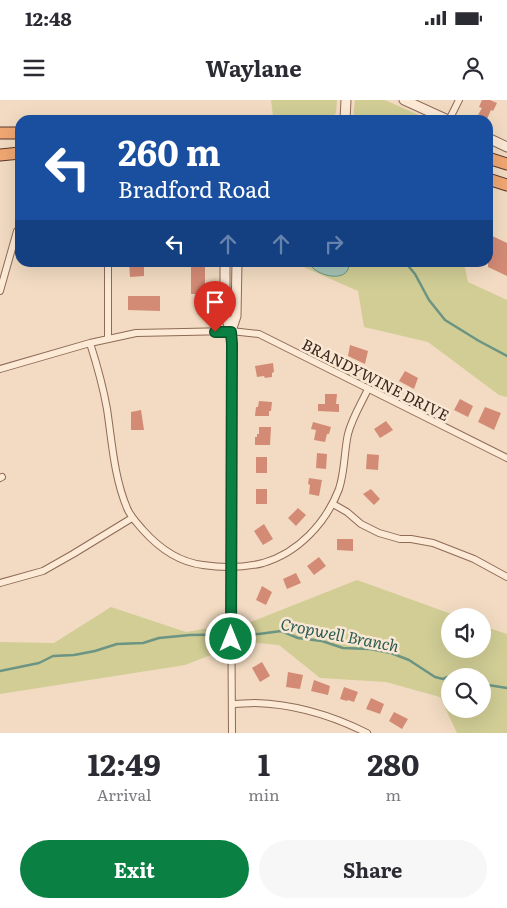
<!DOCTYPE html>
<html lang="en">
<head>
<meta charset="utf-8">
<style>
  :root { --surface:#fff; --page:#f7f7f7; --text:#2b2b33; --muted:#7c7c81; --accent:#0b8043 }
  body { margin:0; font-family:Literata,serif; background:var(--page); color:var(--text); height:100vh; display:flex; flex-direction:column; font-size:19px; white-space:nowrap }
  * { box-sizing:border-box; margin:0 }
  p { font-size:16px; color:var(--muted) }
  .icon { flex:none; width:28px; height:28px; fill:none; stroke:currentColor; stroke-width:2; stroke-linecap:round; stroke-linejoin:round }
  .map { position:relative; height:633px; overflow:hidden }
  .drawer { display:flex; flex-direction:column; background:var(--surface); flex:1 }
  .drawer>* { flex:none }
  .guide { position:absolute; left:15px; top:15px; width:478px; height:152px; border-radius:15px; box-shadow:0 5px 20px #0002; background:#1a4fa0; color:#fff; overflow:hidden }
  .fabs { position:absolute; left:441px; top:508px; display:grid; gap:10px }
  .fabs a { display:grid; place-items:center; width:50px; height:50px; border-radius:50%; background:var(--surface); box-shadow:0 5px 20px #0002; font-size:25px }
  .pin { position:absolute; display:grid; place-items:center; width:42px; height:42px; color:#fff; margin:-51px -21px; border-radius:50% 50% 50% 0; rotate:-45deg; box-shadow:0 0 5px #0007 }
  .pin .icon { rotate:45deg }
  .me { position:absolute; width:55px; margin:-28px; rotate:0deg; stroke-linejoin:round; filter:drop-shadow(0 0 4px #0008) }
  .turn { display:flex; align-items:center; gap:18px; height:105px; padding:0 20px; font-size:22px }
  .turn .icon { width:65px; height:65px; stroke-width:2.5 }
  .turn b { display:block; font-size:35px; line-height:42px }
  .lanes { display:flex; align-items:center; height:48px; padding:0 20px; background:#0003; justify-content:center; gap:25px; direction:ltr }
  .lanes .off { opacity:.35 }
  .eta { display:flex; justify-content:space-evenly; align-items:center; height:85px; text-align:center }
  .eta b { font-size:30px; font-weight:700; line-height:35px }
  .action { display:flex; gap:10px; margin-top:auto; padding:10px 20px }
  .action a { flex:1; height:58px; border-radius:30px; background:var(--accent); color:#fff; font-size:20px; font-weight:700; line-height:58px; text-align:center }
  .action a+a { background:var(--page); color:var(--text) }
  .status { display:flex; justify-content:space-between; align-items:center; height:35px; padding:0 25px; background:var(--surface); direction:ltr }
  .status svg { height:14px; fill:currentColor }
  header { display:flex; justify-content:space-between; align-items:center; height:65px; padding:0 20px; background:var(--surface); font-size:22px; font-weight:700 }
  .map>svg:first-child { display:block }
  .green { fill:#d1cd95; fill-rule:evenodd }
  .water { fill:#a5c4b5; stroke:#6b9482 }
  .lines { fill:none; stroke-linecap:round; stroke-linejoin:round }
  .stream { stroke:#6b9482; stroke-width:2.5 }
  .building { fill:#d38b75 }
  .minor-casing { stroke:#8e6a57; stroke-width:8 }
  .tertiary-casing { stroke:#8e6a57; stroke-width:11 }
  .trunk-casing { stroke:#5b392c; stroke-width:13 }
  .minor { stroke:#fcead7; stroke-width:6 }
  .tertiary { stroke:#fcead7; stroke-width:9 }
  .trunk { stroke:#f0a772; stroke-width:11 }
  .route-casing { stroke:#07532c; stroke-width:12 }
  .route { stroke:#0b8043; stroke-width:9 }
  .labels { text-anchor:middle; dominant-baseline:central; stroke-width:5; stroke-linejoin:round; paint-order:stroke }
  .street-label { font-size:15px; fill:#3c261d; stroke:#f9e7d3 }
  .water-label { font-size:16px; font-style:italic; fill:#2b5d51; stroke:#f9e7d3 }
</style>
</head>
<body>
<div class="status"><b>12:48</b><svg viewBox="0 0 49 12"><path d="M0 12V9h3v3zM5 12V6h3v6zM10 12V3h3v9zM15 12V0h3v12zM26 1h20v11H26zM47 4h2v5h-2z"/></svg></div>
<header><svg class="icon" aria-label="menu" viewBox="0 0 24 24"><path d="M4 6h16M4 12h16M4 18h16"/></svg>Waylane<svg class="icon" aria-label="person" viewBox="0 0 24 24"><circle cx="12" cy="8" r="4"/><path d="M4 21q1-7 8-7t8 7"/></svg></header>
<div class="map">
<svg width="507" height="633" viewBox="0 0 507 633">
  <rect width="100%" height="100%" fill="#f2dbc2"/>
  <path class="green" d="M271,0h66l-1,13 -4,5 -12,2 -47,-4z
    M355,0h30l45,20h-77z
    M302,162l162,1 4,19 39,18v97l-8,-2 -71,-53 -64,-15 -6,-36 -57,-25z
    M357,480l100,36h-7v33h32l1,-23 24,8v99h-50l-17,-36 -54,-15 -66,-4 -41,-33 -35,-3 -59,23 -185,29v-52l54,1 57,-36 75,25 35,-6 22,-1zM450,576h32v33h-32z"/>
  <path class="water" d="M309,163h40c1,21 -33,14 -40,0z"/>
  <g class="lines">
    <path class="stream" d="M405,162l10,12 14,26 16,20 34,21 28,15
      M0,571l39,-8 14,-7 21,-1 21,-4 22,-7 26,-1 16,-5 31,-3 69,-1 22,-3 17,7 24,3 21,7 27,1 21,4 18,7 26,17 8,2 9,-4 7,-1 4,2
      M482,584l25,4"/>
  </g>
  <path class="building" d="M482,0h8l7,3 -4,8 -2,-1 -4,9 -9,-4 4,-7 -3,-1z
    M488,134l19,9v33l-19,-9z
    M129,162h15v14l-14,1z
    M191,162h14v32h-14z
    M128,196h32v15l-32,-1z
    M350,245l18,6 -3,13 -17,-8z
    M273,263l1,9 -2,1v4l-7,1 -1,-2 -7,1 -2,-11z
    M405,271l13,7 -4,11 -15,-8z
    M325,294h12l-1,10h3v8l-21,-1v-7h7z
    M460,299l13,7 -5,11 -14,-7z
    M259,301l13,1 -1,9h-2v5h-14l1,-9h2z
    M485,307l16,6 -7,17 -16,-8z
    M141,310l3,20h-13v-18z
    M386,321l7,9 -13,8 -6,-9z
    M313,322l18,5 -2,7h-2l-2,8 -11,-2 2,-10 -5,-1z
    M259,327h12l-1,18h-15v-8h2v-3h2z
    M317,353l10,1 -1,15 -10,-1z
    M367,354l12,1 -1,15 -12,-1z
    M256,357h11v16h-11z
    M309,378l13,2 -3,16 -10,-2 1,-9 -2,-1z
    M256,389h11v15h-11z
    M371,389l9,10 -6,6 -11,-11z
    M298,408l8,7 -10,11 -8,-8z
    M264,424l9,15 -10,6 -9,-14z
    M337,439h16v12l-16,-1z
    M319,457l7,9 -12,9 -7,-9z
    M296,473l5,10 -14,6 -4,-10z
    M262,486l10,6 -6,13 -10,-5z
    M262,562l8,14 -10,6 -8,-14z
    M288,572l15,3 -3,14 -14,-2z
    M314,580l16,6 -2,9 -17,-4z
    M344,587l14,5 -4,10 -6,-2 -1,1 -7,-2z
    M371,598l13,6 -4,10 -14,-5z
    M394,612l14,7 -6,10 -13,-8z"/>
  <g class="lines">
    <defs>
      <path id="minor" d="M449,20l10,-20
        M108,162v77
        M0,191l17,-60h3
        M231,231l1,13 -1,223 1,166
        M90,243c7,22 13,43 17,66 5,33 7,68 20,99 3,8 10,15 16,22 16,18 35,32 60,35 19,3 40,3 60,-2 35,-10 63,-40 76,-74 6,-18 5,-37 9,-55 4,-16 13,-30 20,-45
        M0,269l90,-26 46,-10 95,-2 28,3 248,124
        M0,378l2,-1
        M333,404l14,8 14,12 18,9 21,6h11l22,4 41,16 33,18
        M0,483l43,-12 30,-17 59,-36
        M232,604c7,0 15,-1 23,-1 38,1 78,13 112,30"/>
      <path id="tertiary" d="M404,0l44,20
        M345,20l1,-20
        M488,38l19,9
        M225,162v53l6,16
        M231,231l5,-15 1,-54"/>
      <path id="trunk" d="M0,33h20
        M0,55l20,-2
        M488,58l19,6
        M488,79l19,6"/>
    </defs>
    <use href="#minor" class="minor-casing"/>
    <use href="#tertiary" class="tertiary-casing"/>
    <use href="#trunk" class="trunk-casing"/>
    <use href="#minor" class="minor"/>
    <use href="#tertiary" class="tertiary"/>
    <use href="#trunk" class="trunk"/>
  </g>
  <g class="lines">
    <defs>
      <path id="route" d="M215,232h16l1,12 -1,295"/>
    </defs>
    <use href="#route" class="route-casing"/>
    <use href="#route" class="route"/>
  </g>
  <g class="labels">
    <g class="street-label">
      <text transform="translate(376 279) rotate(27)">BRANDYWINE DRIVE</text>
    </g>
    <g class="water-label">
      <text transform="translate(340 534) rotate(11)">Cropwell Branch</text>
    </g>
  </g>
</svg>
<div class="fabs">
<a><svg class="icon" aria-label="sound" viewBox="0 0 24 24"><path d="M4 9h4l5-4v14l-5-4H4zM17 9q2 3 0 6"/></svg></a>
<a><svg class="icon" aria-label="search" viewBox="0 0 24 24"><circle cx="10" cy="10" r="6"/><path d="M15 15l6 6"/></svg></a>
</div>
<div class="pin" style="left:215px;top:232px;background:#d93025"><svg class="icon" aria-label="arrive" viewBox="0 0 24 24"><path d="M6 21V4h12l-3 4 3 4H6"/></svg></div>
<svg class="me" style="left:231px;top:539px" viewBox="-20 -20 40 40"><circle r="17" fill="#0b8043" stroke="#fff" stroke-width="3"/><path d="M0-11L8 9 0 5-8 9z" fill="#fff"/></svg>
<div class="guide">
<div class="turn"><svg class="icon" aria-label="left" viewBox="0 0 24 24"><path d="M17 20v-9H6M10 6l-5 5 5 5"/></svg><div><b>260 m</b>Bradford Road</div></div>
<div class="lanes"><svg class="icon" aria-label="left" viewBox="0 0 24 24"><path d="M17 20v-9H6M10 6l-5 5 5 5"/></svg><svg class="icon off" aria-label="ahead" viewBox="0 0 24 24"><path d="M12 20V5M6 11l6-6 6 6"/></svg><svg class="icon off" aria-label="ahead" viewBox="0 0 24 24"><path d="M12 20V5M6 11l6-6 6 6"/></svg><svg class="icon off" aria-label="right" viewBox="0 0 24 24"><path d="M7 20v-9h11M14 6l5 5-5 5"/></svg></div>
</div>
</div>
<section class="drawer">
<div class="eta">
<div><b>12:49</b><p>Arrival</p></div>
<div><b>1</b><p>min</p></div>
<div><b>280</b><p>m</p></div>
</div>
<div class="action"><a>Exit</a><a>Share</a></div>
</section>
</body>
</html>
